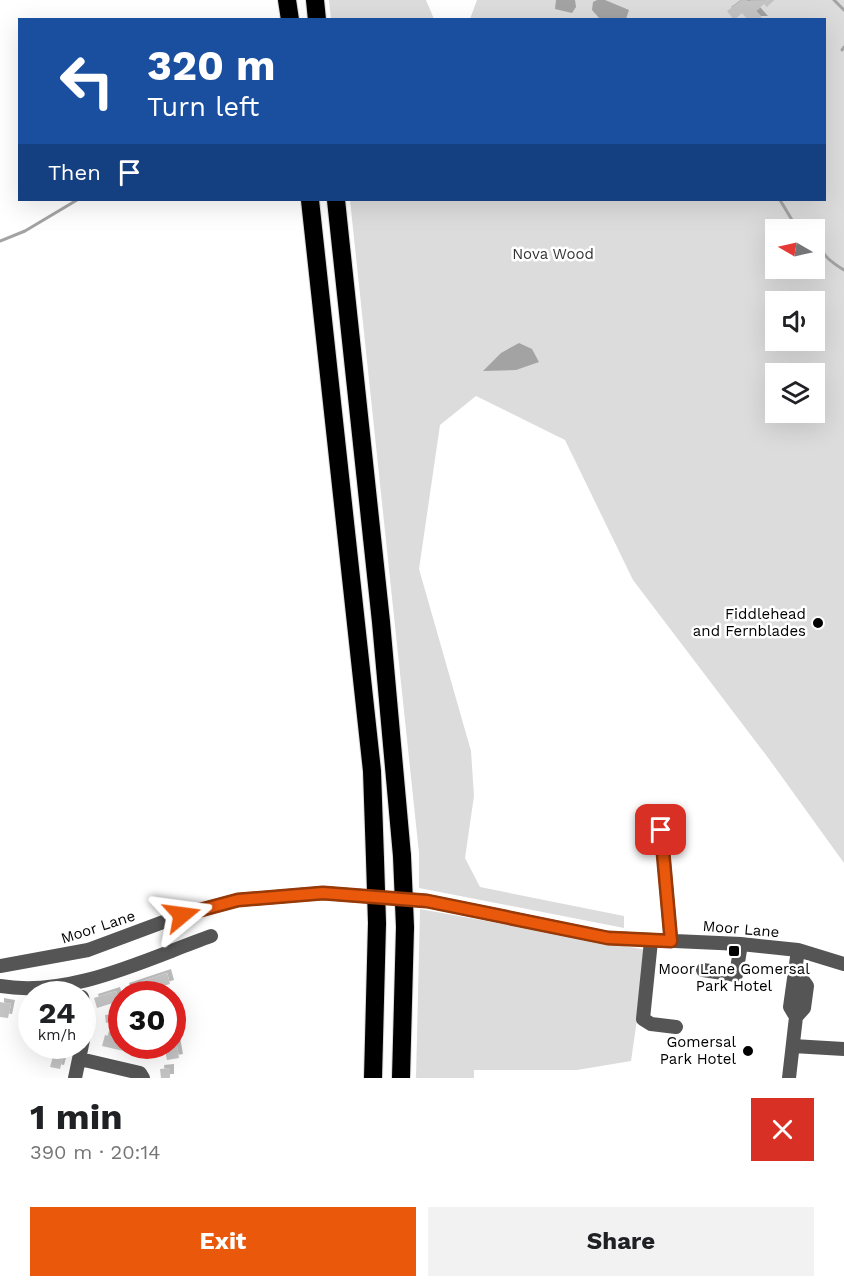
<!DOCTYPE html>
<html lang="en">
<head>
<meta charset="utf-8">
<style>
  :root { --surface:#fff; --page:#f2f2f2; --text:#202124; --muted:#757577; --accent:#ea580c }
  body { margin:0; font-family:"Work Sans",sans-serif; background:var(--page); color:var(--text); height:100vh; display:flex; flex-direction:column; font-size:22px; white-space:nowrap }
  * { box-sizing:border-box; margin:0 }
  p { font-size:20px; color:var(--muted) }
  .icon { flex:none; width:33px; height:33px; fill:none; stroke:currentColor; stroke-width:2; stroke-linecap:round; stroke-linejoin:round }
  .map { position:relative; height:1078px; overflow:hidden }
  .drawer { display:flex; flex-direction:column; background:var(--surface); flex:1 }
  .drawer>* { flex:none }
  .top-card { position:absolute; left:18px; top:18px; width:808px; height:183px; border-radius:0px; box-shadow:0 6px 24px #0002; background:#1a4fa0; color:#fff; overflow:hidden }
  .needle { width:39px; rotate:279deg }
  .buttons { position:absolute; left:765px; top:219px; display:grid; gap:12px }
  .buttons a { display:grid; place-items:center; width:60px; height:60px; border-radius:0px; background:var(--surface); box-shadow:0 6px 24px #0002; font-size:30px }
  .speed { position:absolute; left:18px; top:981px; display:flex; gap:12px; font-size:30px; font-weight:700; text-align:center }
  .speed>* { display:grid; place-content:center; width:78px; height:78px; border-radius:50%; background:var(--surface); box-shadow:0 6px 24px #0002; line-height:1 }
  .speed small { font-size:15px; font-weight:400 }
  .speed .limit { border:9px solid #d22; background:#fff; color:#111 }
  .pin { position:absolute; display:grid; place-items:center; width:51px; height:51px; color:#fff; margin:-26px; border-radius:12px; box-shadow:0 3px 9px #0006 }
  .me { position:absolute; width:66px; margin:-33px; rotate:74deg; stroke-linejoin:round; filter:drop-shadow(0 0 4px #0008) }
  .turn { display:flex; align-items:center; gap:21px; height:126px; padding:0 30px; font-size:27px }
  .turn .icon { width:78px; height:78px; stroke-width:2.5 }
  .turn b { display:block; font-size:42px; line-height:51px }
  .then { display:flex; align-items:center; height:57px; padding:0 30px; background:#0003; gap:12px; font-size:22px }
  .round { display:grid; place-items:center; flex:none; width:63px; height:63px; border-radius:0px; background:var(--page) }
  .head { display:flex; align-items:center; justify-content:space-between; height:102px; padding:0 30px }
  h1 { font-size:36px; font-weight:700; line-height:45px }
  .action { display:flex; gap:12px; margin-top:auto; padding:12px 30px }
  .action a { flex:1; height:69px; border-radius:0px; background:var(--accent); color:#fff; font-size:24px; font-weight:700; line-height:69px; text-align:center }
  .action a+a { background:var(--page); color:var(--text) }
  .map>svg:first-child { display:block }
  .green { fill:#dcdcdc; fill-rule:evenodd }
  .water { fill:#a3a3a3 }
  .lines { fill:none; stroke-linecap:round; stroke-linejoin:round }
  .stream { stroke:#a3a3a3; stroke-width:3 }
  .building { fill:#c4c4c4; filter:url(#shadow) }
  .highway-casing { stroke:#dbdbdb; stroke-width:20 }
  .minor { stroke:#555; stroke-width:14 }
  .highway { stroke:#000; stroke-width:18 }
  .highway-bridge-casing { stroke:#dbdbdb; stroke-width:20; stroke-linecap:butt }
  .highway-bridge { stroke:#000; stroke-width:18 }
  .route-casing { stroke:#983908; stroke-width:15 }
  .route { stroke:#ea580c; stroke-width:10 }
  .poi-dot { fill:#000; stroke:#fff; stroke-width:2 }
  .labels { text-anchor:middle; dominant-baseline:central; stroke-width:5; stroke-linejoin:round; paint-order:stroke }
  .park-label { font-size:15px; fill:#333; stroke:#fff }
  .poi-label { font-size:15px; fill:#000; stroke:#fff; text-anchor:end }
  .street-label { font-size:15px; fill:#000; stroke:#fff }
</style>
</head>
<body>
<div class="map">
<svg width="844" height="1078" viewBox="0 0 844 1078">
  <defs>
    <filter id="shadow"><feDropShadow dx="4" dy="-4" stdDeviation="0" flood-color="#0004"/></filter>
  </defs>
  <rect width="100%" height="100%" fill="#fff"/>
  <path class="green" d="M329,0h97l8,19h-103z
    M477,0h367v863l-75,-104 -136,-179 -68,-140 -89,-44 -36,29 -21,144 52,182 3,45 -9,62 15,29 144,29v12l-205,-40v-35l-69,-653h475v-180l-355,-1zM776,230h38v38h-38zM776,302h38v38h-38zM776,374h38v38h-38z
    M420,909l227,41 -16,111 -54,9h-103v8h-58z"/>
  <path class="water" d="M556,0h19l1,7 -4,6 -17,-4z
    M597,0h8l24,10 -3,9h-26l-8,-9 1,-8z
    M519,343l13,6 7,13 -23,8 -33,1 18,-18z"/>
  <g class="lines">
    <path class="stream" d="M834,0l10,10
      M842,50l2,-3
      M780,200l18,30
      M814,235h3c2,18 12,26 27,35
      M0,241l25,-10 52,-31"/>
  </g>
  <path class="building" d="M742,0l6,1 26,-1 -7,7 -3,-3 -8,7 8,9h-16l-6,-7 -8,7 -7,-9z
    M167,973l3,11 -32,10h-11l-2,-7z
    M116,991l3,10 -22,7 -3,-10z
    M0,1002l11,2 -3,14 -8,-1z
    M20,1010l12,2v12l-14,-3z
    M113,1014l2,7 -9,2 -1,-8z
    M105,1035l17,4v7h30l-2,11 -48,-11z
    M176,1041l3,17 -12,2 -3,-14h8v-4z
    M56,1046h10l-6,23 -10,-2z
    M170,1068v10h-9l-1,-9z"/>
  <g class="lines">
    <defs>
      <path id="highway" d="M287,0l3,20
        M315,0l2,20
        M310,200l62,571 3,88
        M336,200l45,422 21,234
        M373,1078l4,-155
        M401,1078l4,-151"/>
    </defs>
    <use href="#highway" class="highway-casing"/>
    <path class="minor" d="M661,829l10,112
      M651,941l-8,78 8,5 25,3
      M0,966l88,-16 94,-35 56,-15 85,-7 104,8 181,37 133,6 57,6 46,14
      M703,970l33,5 5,-31
      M796,971l11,15 -3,22 -8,9 -6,-10 8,-57
      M0,986c71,12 146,-27 211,-50
      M793,1046l51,3
      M80,1059l60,14 3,5
      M75,1078l12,-57 -5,-24
      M789,1078l7,-61"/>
    <use href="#highway" class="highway"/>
    <defs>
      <path id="highway-bridge" d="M402,856l3,71
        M375,859l2,64"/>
    </defs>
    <use href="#highway-bridge" class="highway-bridge-casing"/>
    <use href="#highway-bridge" class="highway-bridge"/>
  </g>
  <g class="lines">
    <defs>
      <path id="route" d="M182,915l56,-15 85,-7 104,8 181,37 63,3 -10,-111"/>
    </defs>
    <use href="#route" class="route-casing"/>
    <use href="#route" class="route"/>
  </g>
  <g class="poi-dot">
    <circle cx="818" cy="623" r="6"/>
    <rect x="728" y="945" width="12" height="12" rx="3"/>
    <circle cx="748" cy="1051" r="6"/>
  </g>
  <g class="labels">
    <g class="park-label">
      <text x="553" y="254">Nova Wood</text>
    </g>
    <g class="poi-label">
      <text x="806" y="614">Fiddlehead<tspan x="806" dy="17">and Fernblades</tspan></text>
      <text x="734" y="969" text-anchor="middle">Moor Lane Gomersal<tspan x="734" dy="17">Park Hotel</tspan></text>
      <text x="736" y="1042">Gomersal<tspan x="736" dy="17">Park Hotel</tspan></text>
    </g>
    <g class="street-label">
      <text transform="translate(98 927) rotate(-18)">Moor Lane</text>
      <text transform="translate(741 929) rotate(5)">Moor Lane</text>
    </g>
  </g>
</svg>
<div class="buttons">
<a><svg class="needle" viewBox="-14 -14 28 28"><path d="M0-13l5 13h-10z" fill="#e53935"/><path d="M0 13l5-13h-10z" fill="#757577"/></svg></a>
<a><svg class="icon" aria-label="sound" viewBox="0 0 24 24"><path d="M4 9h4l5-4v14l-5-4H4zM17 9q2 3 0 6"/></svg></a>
<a><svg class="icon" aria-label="layers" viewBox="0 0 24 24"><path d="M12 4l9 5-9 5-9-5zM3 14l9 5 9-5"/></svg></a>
</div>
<div class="speed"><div>24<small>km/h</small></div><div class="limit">30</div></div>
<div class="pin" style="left:661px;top:830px;background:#d93025"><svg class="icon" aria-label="arrive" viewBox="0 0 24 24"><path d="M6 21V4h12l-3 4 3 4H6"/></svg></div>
<svg class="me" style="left:182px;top:915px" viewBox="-20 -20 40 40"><path d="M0-17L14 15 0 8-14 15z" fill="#ea580c" stroke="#fff" stroke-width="4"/></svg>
<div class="top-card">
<div class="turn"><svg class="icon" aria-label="left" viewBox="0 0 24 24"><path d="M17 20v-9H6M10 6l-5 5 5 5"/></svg><div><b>320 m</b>Turn left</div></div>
<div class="then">Then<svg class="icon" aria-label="arrive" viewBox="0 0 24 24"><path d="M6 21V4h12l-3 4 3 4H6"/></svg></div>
</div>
</div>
<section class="drawer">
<div class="head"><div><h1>1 min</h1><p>390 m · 20:14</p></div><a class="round" style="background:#d93025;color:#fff"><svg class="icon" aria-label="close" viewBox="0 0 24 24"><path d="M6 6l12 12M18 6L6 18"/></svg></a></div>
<div class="action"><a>Exit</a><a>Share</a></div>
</section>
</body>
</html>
